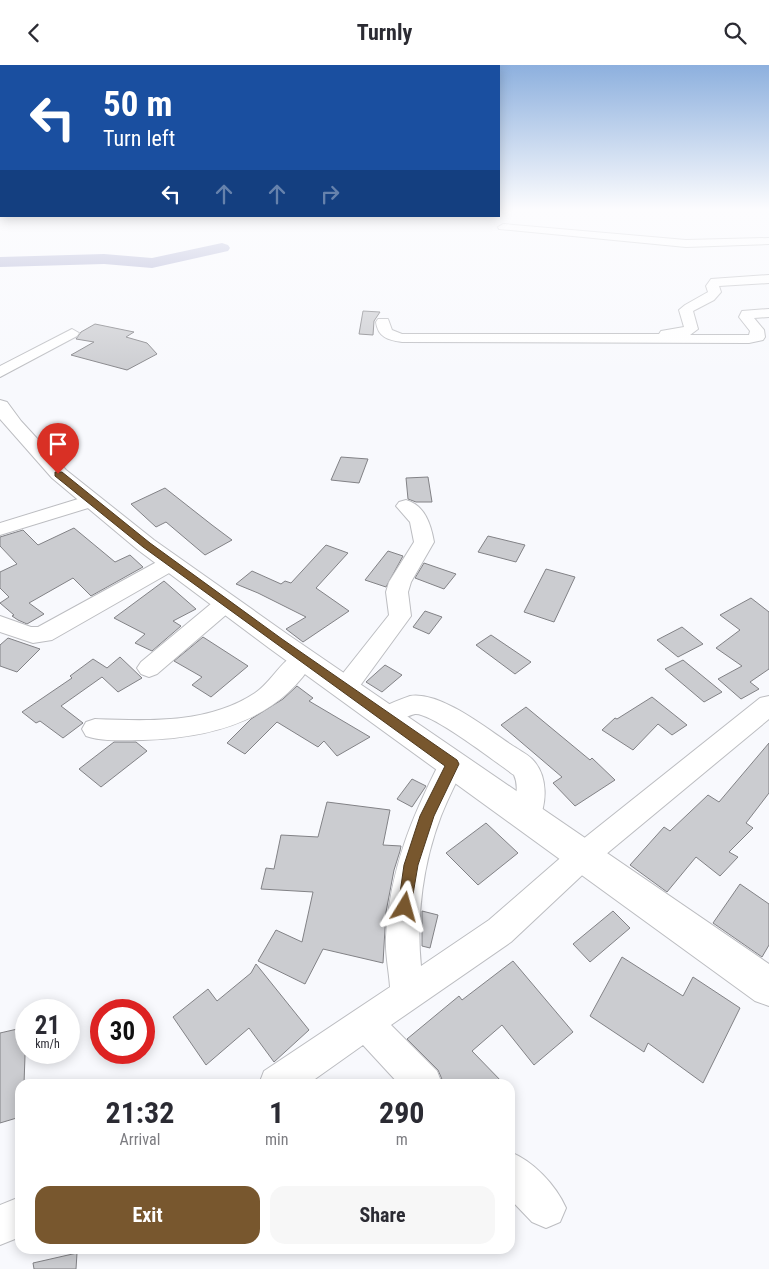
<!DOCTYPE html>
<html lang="en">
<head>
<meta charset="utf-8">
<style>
  :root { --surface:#fff; --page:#f7f7f7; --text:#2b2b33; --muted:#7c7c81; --accent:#78572e }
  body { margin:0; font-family:"Roboto Condensed",sans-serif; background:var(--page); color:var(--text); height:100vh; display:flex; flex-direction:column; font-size:19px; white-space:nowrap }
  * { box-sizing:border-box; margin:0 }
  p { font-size:16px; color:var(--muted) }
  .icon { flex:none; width:28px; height:28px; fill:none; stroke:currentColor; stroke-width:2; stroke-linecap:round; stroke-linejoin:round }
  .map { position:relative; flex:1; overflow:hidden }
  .details { position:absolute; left:15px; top:1014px; width:500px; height:175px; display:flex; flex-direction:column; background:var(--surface); border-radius:15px; box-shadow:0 2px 12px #0003 }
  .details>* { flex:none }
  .guide { position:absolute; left:0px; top:0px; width:500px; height:152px; box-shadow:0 2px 12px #0003; background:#1a4fa0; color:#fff; overflow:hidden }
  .speed { position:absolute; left:15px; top:934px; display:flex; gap:10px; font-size:25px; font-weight:700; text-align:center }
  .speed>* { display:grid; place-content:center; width:65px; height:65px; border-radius:50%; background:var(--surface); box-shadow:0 2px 12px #0003; line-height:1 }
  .speed small { font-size:12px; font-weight:400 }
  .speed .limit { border:8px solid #d22; background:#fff; color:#111 }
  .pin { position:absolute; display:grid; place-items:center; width:42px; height:42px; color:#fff; margin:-51px -21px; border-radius:50% 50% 50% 0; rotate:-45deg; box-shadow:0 0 5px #0007 }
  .pin .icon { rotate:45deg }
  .me { position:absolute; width:55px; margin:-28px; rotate:8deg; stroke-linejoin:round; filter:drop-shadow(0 0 4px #0008) }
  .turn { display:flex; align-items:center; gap:18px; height:105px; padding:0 20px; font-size:22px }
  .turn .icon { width:65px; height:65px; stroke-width:2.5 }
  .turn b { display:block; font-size:35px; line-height:42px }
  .lanes { display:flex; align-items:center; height:48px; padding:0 20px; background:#0003; justify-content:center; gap:25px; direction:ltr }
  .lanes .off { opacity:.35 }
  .eta { display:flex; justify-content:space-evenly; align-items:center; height:85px; text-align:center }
  .eta b { font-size:30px; font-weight:700; line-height:35px }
  .primary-button { display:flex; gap:10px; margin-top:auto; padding:10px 20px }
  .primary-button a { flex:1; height:58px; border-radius:15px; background:var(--accent); color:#fff; font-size:20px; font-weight:700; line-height:58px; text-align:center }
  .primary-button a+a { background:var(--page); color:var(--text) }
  header { display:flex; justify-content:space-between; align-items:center; height:65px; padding:0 20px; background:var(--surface); font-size:22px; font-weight:700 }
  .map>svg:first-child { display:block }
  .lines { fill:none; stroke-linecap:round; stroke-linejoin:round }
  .river { fill:#a5a9ce; fill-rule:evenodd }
  .building { fill:#cbccd0; stroke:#828286 }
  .minor-casing { stroke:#bcbdc1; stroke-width:2 }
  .highway-casing { stroke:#bcbdc1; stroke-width:2 }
  .minor { fill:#fff; fill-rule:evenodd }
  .highway { fill:#fff; fill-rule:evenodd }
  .route { fill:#78572e; stroke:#4e391e }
</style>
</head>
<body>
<header><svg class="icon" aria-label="back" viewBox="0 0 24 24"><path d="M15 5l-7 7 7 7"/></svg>Turnly<svg class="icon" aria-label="search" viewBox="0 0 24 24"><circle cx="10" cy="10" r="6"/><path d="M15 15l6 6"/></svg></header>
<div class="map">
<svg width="769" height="1204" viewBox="0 0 769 1204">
  <rect width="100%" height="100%" fill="#f8f9fd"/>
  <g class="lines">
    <path class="river" d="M222,178l6,2 2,3 -2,3 -76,17 -48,-4 -104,3v-10l104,-3 48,4z"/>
  </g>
  <path class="building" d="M363,246l17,1 -6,9 -1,14 -14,-1z
    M95,259l39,8 -8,5 21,6 10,11 -30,16 -56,-15 23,-13 -18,-3 5,-7z
    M341,392l27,2 -9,24 -28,-3z
    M428,412l4,25h-16l-8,-3 -2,-21z
    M165,423l47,37 20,15 -27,15 -39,-33 -10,5 -25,-23z
    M74,463l41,34 15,-7 13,12 -52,29 -18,-18 -44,25 15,11 -17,10 -9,-4 -6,-4 2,-1 -14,-12 9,-6 -9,-9v-16l17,-8 -17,-18v-9l23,-7 15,15z
    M488,471l37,9 -9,17 -38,-10z
    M326,480l22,8 -32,35 33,23 -46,31 -17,-13 20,-12 -48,-24 -22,-9 16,-13 29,13 4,-3 6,2z
    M388,486l15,5 -17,31 -21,-7z
    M424,498l32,11 -12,15 -29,-11z
    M546,504l29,8 -21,45 -30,-10z
    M164,516l32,28 -23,12 8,5 -29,25 -17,-8 10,-9 -31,-16z
    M751,533l18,14v57l-19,13 9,7 -18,10 -23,-20 24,-13 -26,-18 24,-18 -20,-15z
    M425,546l17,6 -13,17 -16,-7z
    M682,562l21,17 -25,13 -21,-17z
    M491,570l40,27 -16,12 -39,-29z
    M203,572l45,29 -37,31 -19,-12 10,-8 -28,-16z
    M8,573l32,11 -23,23 -17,-6v-21z
    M120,592l22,21 -24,14 -16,-15 -41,29 22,17 -20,15 -23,-17 -4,2 -14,-11 50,-34 -2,-2 23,-17 14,9z
    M683,595l39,32 -18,10 -39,-33z
    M385,600l17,10 -20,17 -16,-10z
    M297,621l16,12 -4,3 61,36 -33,19 -13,-15 -6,6 -41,-25 -32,32 -18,-11 24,-24 32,-20z
    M652,632l35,28 -15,10 -14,-11 -25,26 -31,-20 13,-12 2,1z
    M526,642l64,53 2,-2 23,22 -40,26 -22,-23 9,-6 -61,-52z
    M114,677h22l11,9 -46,36 -22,-18z
    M769,678v50l-23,30 7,5 -24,24 9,5 -18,19 -24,-19 -29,35 -37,-27 34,-38 6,4 38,-36 11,7z
    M412,714l14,7 -14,21 -15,-8z
    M327,737l63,8 -7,35 18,1 -1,5 -6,19 -8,42 -3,51 -60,-14 -18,35 -47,-23 18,-31 26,12 11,-50 -52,-3 5,-21 8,1 7,-34 37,2z
    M486,758l32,30 -40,32 -32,-32z
    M740,819l29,20v41l-7,12 -49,-34z
    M422,846l16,4 -8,33 -8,-2z
    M613,846l17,17 -40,34 -17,-18z
    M622,892l61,39 10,-19 47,31 -37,75 -55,-40 -4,9 -54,-36z
    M513,896l60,71 -39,33 -32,-40 -30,26 32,33h-60l-6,-14 -31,-31 52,-43 3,4z
    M256,899l53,66 -35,32 -25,-34 -43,37 -33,-48 35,-28 9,12 34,-28z
    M26,962l-2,57h-4v33l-20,6v-90z
    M77,1188l-1,16h-42l-1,-6z"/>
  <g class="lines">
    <defs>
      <path id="minor" d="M503,159l183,16 83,-2v6l-83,3 -187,-18 -1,-2z
        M769,210v8l-50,3 2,6 -7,8 -21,11 5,18 -8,6h59l1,-4 -11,-14 3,-6 27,-2v8l-15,1 10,12 1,7 -2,3 -14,3 -347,-1c-14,-2 -24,-5 -26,-20l2,-3h10l4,11 10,4h257l2,-3 23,-4 -5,-17 6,-5 23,-13 -2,-6 5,-7z
        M72,264l7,4 -2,3 -77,41v-11z
        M91,430l7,2 2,4 -2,4 -98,30v-12z
        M406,435c19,5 25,25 28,42l-23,40 -3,10 3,24 -57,78 -9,3 -9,-3 -3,-6 3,-6 53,-67 -3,-23 3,-10 25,-40 -4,-20 -14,-16 3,-4z
        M171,491l7,2 3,5 -3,5 -126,72 -19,3 -33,-11v-16l31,11h7l126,-69z
        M226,531l8,2 3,5 -3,5 -77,66 -8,3 -8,-3 -4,-6 4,-6 77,-64z
        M303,586l8,2 4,6c-36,62 -105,79 -172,81 -18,0 -39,2 -57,-4l-4,-7 4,-7 9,-3c54,2 113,5 160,-26 17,-11 28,-37 48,-42z
        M410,631c30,-5 76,32 100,48 7,5 16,9 22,15 17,17 15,46 5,65l-10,4 -10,-4c-8,-15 5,-32 -3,-49 -17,-12 -83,-63 -99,-61 -10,2 -19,11 -28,14l-9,-3 -4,-7c7,-13 23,-17 36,-22z
        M769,631v23l-176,146 -82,77 -120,83 46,46 5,13h-43l-36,-39 -55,39h-49l5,-13 126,-84c-1,-16 -5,-33 -4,-50 4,-68 26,-121 57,-181l9,-3 9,3 4,8c-8,17 -17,34 -24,52 -18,47 -25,100 -20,150l68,-46 84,-73 187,-149z
        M510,1087c23,9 46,33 56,56l-6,14 -14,6 -14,-6 -22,-23z
        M20,1132v40l-20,8v-40z"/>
      <path id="highway" d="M0,335l7,2 14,19 45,49 88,70 133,94 482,330v42l-14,-5 -486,-353 -131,-98 -86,-72 -52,-59z"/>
    </defs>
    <use href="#minor" class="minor-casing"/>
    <use href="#highway" class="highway-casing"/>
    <use href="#minor" class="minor"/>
    <use href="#highway" class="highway"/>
  </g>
  <linearGradient id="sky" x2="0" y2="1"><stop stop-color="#8db0de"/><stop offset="0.46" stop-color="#fcfcfe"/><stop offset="1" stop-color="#fcfcfe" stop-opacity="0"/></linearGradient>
  <rect width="769" height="313" fill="url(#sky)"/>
  <path class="route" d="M55,407h7l88,71 132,96 175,121 2,4 -25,52 -16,49 -8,47 -5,2 -5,-2 -2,-5 6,-42 16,-49 25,-50 -302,-219 -88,-71z"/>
</svg>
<div class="speed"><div>21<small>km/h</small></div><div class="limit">30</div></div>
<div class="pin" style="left:58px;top:409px;background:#d93025"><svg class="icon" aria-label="arrive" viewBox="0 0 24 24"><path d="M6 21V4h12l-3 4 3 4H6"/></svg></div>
<svg class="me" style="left:405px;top:842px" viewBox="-20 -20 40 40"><path d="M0-17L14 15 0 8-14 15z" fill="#78572e" stroke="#fff" stroke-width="4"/></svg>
<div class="guide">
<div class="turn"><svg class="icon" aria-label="left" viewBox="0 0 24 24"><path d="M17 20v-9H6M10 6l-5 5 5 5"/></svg><div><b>50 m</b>Turn left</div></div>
<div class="lanes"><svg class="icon" aria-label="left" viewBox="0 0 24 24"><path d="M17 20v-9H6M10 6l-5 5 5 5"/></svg><svg class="icon off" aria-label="ahead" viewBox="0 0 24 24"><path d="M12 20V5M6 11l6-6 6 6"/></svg><svg class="icon off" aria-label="ahead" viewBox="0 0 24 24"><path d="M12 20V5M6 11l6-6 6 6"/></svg><svg class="icon off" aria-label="right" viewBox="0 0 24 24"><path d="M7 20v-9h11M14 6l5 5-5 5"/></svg></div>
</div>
<section class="details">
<div class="eta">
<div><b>21:32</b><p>Arrival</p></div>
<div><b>1</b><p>min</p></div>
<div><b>290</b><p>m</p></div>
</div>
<div class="primary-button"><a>Exit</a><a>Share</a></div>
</section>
</div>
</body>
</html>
